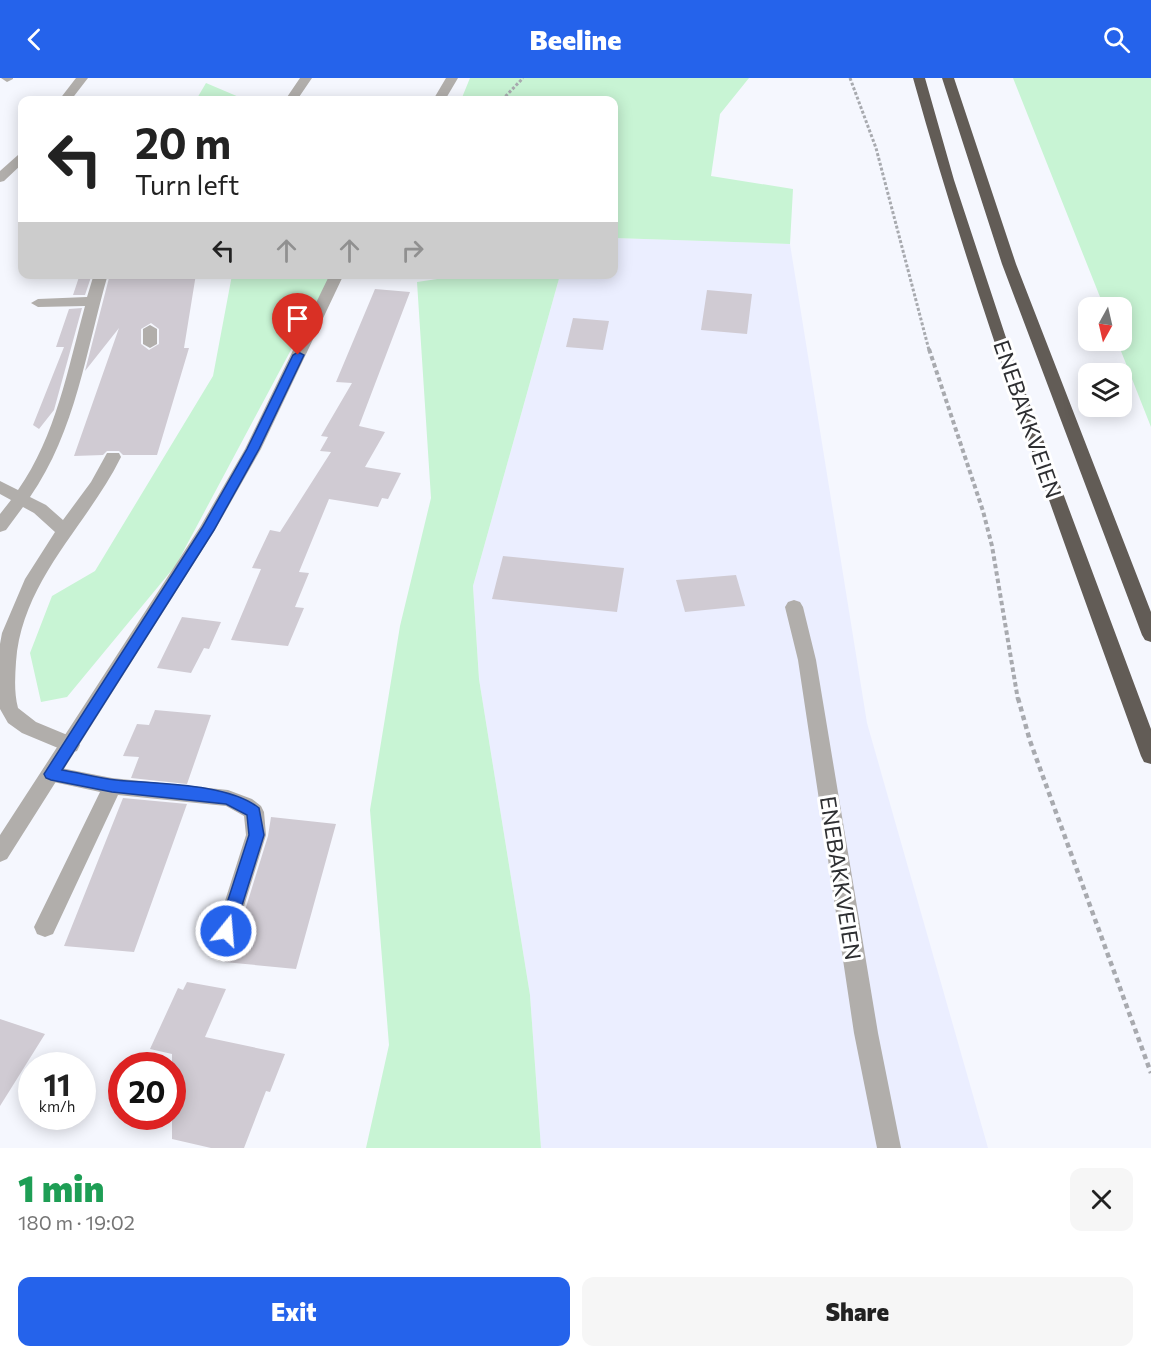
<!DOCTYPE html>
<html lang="en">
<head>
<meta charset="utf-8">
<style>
  :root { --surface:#fff; --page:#f6f6f6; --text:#222; --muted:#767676; --accent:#2563eb }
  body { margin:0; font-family:Commissioner,sans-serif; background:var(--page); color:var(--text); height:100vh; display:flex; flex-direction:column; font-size:22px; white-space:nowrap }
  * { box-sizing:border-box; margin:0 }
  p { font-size:20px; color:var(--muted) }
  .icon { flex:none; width:33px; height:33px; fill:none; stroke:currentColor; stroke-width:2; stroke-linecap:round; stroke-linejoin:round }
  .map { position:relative; height:1070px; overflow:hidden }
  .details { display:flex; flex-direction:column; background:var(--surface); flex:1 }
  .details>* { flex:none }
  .hud { position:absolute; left:18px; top:18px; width:600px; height:183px; border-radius:12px; box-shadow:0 3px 15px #0003; background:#fff; color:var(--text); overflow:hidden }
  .needle { width:39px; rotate:188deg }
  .controls { position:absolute; left:1078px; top:219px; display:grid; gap:12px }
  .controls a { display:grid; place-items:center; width:54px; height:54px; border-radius:12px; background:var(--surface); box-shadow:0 3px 15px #0003; font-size:30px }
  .speed { position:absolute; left:18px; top:974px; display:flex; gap:12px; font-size:30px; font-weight:700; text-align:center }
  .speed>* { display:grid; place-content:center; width:78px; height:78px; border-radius:50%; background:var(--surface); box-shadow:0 3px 15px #0003; line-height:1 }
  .speed small { font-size:15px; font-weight:400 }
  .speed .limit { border:9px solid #d22; background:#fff; color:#111 }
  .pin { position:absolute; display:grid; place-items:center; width:51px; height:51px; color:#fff; margin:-62px -26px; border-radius:50% 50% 50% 0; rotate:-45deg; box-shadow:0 0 6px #0007 }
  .pin .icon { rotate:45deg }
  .me { position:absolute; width:66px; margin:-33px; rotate:17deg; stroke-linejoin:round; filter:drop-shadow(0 0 4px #0008) }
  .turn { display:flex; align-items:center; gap:21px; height:126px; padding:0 18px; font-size:27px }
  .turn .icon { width:78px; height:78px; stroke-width:2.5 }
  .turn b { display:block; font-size:42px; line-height:51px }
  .lanes { display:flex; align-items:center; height:57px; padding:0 18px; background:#0003; justify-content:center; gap:30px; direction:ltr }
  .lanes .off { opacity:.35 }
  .round { display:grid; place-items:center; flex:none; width:63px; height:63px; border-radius:12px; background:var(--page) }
  .headline { display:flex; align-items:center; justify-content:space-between; height:102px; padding:0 18px }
  h1 { font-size:36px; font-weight:800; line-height:45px; color:#1e9e55 }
  .action { display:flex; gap:12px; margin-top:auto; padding:12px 18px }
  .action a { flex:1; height:69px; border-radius:12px; background:var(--accent); color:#fff; font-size:24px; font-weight:800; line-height:69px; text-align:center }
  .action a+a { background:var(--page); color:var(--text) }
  header { display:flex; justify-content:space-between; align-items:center; height:78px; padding:0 18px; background:var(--accent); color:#fff; font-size:27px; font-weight:800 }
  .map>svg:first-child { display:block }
  .built { fill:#ebeeff }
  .green { fill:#c8f4d4 }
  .building { fill:#d0cbd3; fill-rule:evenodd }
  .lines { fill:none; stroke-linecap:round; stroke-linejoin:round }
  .path-far2 { stroke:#a8aaaf; stroke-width:3; stroke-dasharray:3 2; stroke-linecap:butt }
  .path-far1 { stroke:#a8aaaf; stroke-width:4; stroke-dasharray:4.5 3; stroke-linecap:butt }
  .path { stroke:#a8aaaf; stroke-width:4.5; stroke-dasharray:5 4; stroke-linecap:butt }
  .lane { fill:#b1aeab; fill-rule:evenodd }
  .street { fill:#b1aeab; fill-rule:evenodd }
  .highway { fill:#625c56; fill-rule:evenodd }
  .route { fill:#2563eb; stroke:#184099; stroke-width:1.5 }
  .labels { text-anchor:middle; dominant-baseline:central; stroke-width:6; stroke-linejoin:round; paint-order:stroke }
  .street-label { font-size:22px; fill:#2e2f32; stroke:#fff }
</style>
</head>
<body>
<header><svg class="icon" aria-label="back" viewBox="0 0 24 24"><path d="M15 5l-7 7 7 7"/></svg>Beeline<svg class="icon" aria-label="search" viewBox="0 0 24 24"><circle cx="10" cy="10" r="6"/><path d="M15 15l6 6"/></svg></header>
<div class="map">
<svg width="1151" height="1070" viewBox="0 0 1151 1070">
  <rect width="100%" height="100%" fill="#f5f7fe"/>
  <path class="built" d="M614,160l176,6 77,479 121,425h-447l-11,-153 -51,-316 -6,-93 87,-311 54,-1z"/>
  <path class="green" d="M470,0h279l-29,36 -9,62 82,13 -3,55 -176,-6v-138h-153z
    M1013,0h138v349l-34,-86 5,-1v-32l-18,-1z
    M206,5l40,17h-50z
    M471,196l89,1 -87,311 6,93 51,316 11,153h-175l23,-103 -19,-235 30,-184 31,-128 -14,-216z
    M232,197h99l-155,290 -109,132 -26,5 -11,-49 22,-57 43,-25 118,-195z"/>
  <path class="building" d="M80,196h12l-7,21h-12z
    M110,196h86l-12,74h5l-32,107h-34l-4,-4h-12l-4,4 -29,1 45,-128 -34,43zM151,245l8,6v15l-10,6 -8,-6v-15z
    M375,211l35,3 -51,134 26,6 -20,35 36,6 -13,26 -6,-1 -4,9 -49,-8 -30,73 10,1 -14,34 9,1 -16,38 -57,-6 30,-71 -9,-1 18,-38 10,2 51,-80 -11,-1 8,-14 -7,-1 31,-53 -16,-1z
    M707,212l45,4 -5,40 -46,-4z
    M82,230l-28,102 -15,19 -6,-4 31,-78h-8l13,-38z
    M573,240l36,3 -6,29 -37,-3z
    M503,478l121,12 -7,44 -125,-13z
    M736,497l9,31 -60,6 -9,-32z
    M182,539l39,5 -12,27 -5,-1 -13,25 -34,-5z
    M155,632l56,5 -24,69 -56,-6 8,-21 -16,-1 14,-32 12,1z
    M123,720l64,6 -53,148 -70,-6z
    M271,739l65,7 -40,145 -72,-7 6,-3 38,-123z
    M187,904l39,7 -21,48 80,17 -15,38 -4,-1 -22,57h-33l-39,-9v-85l-22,-5 28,-61 5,2z
    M0,941l45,15 -45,72z"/>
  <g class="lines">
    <path class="path-far2" d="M850,0l26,70 53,202
      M502,22l21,-22"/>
    <path class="path-far1" d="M929,271l54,162 9,35 26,154"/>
    <path class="path" d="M1018,620l12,43 121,332"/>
    <path class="lane" d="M1,0h12v1l-6,3z
      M76,0h12l-17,22h-12z
      M300,0h12l-15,22h-12z
      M446,0h12l-13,22h-12z
      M22,76v10l-18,17 -4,1v-11l18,-16z
      M94,196h14c-22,76 -32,157 -78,223l16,8 17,15 28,-38 16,-29h12l2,4c-34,69 -99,123 -105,205 -1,15 -2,31 2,46l18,14 41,17 3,6 -3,6 -7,2 -48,-20 -14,-10 -8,-14v-65l2,-11 23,-54 30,-47 -21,-19 -11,-6 -17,23 -6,2v-18l11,-14 -11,-6v-13l18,9c38,-54 50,-122 67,-184l-47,1 -7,-4 7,-4 49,-2z
      M150,247l7,4v15l-7,4 -7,-4v-15z
      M51,688l61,12 116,12 24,9 9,7 3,6 2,23 -38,123 -8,3 -8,-3 -3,-7 37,-116 -2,-19 -18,-10 -108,-11 -65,139 -8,3 -8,-3 -3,-7 66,-135 -56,-12 -3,-6 3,-6z"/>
    <path class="street" d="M330,196h14l-83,175 -46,81 -208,329 -7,3v-27l200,-308 45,-78z
      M794,522l6,2 3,5 13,53 62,373 23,115h-24l-23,-115 -56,-373 -13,-53 3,-5z"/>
    <path class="highway" d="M913,0h12l29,102 59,179 138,370v35l-7,-2 -3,-6c-81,-225 -164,-448 -228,-678z
      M942,0h12l62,186 135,348v30l-6,-2 -3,-5 -140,-371z"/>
  </g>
  <path class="route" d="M298,274l6,3 -45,94 -45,81 -152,240c18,3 36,8 54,10 41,4 112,3 143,28l5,27 -30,96 -2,6 -6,2 -6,-2 -2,-6 31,-96 -2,-20 -21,-11 -114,-12 -61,-12 -5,-2 -2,-4 158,-246 45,-79 46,-94z"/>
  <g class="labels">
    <g class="street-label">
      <text transform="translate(1028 341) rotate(71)">ENEBAKKVEIEN</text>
      <text transform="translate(841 800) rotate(81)">ENEBAKKVEIEN</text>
    </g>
  </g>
</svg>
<div class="controls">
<a><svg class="needle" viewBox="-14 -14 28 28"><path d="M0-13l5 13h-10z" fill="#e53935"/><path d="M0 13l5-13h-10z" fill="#767676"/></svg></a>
<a><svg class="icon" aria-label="layers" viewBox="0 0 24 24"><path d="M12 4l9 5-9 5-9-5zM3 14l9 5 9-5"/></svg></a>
</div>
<div class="speed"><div>11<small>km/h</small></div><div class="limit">20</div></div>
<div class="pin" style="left:298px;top:277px;background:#d93025"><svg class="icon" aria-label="arrive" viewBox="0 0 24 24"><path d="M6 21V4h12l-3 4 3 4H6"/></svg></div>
<svg class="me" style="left:226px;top:853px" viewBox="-20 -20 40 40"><circle r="17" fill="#2563eb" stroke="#fff" stroke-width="3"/><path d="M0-11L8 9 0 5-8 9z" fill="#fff"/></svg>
<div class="hud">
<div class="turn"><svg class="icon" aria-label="left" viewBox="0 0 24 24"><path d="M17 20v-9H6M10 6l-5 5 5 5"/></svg><div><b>20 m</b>Turn left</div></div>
<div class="lanes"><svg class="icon" aria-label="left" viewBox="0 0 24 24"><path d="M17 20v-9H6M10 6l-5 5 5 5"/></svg><svg class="icon off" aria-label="ahead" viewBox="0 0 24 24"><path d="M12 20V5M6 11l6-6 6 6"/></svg><svg class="icon off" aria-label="ahead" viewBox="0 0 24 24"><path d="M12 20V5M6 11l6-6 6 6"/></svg><svg class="icon off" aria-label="right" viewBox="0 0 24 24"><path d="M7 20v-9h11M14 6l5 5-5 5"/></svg></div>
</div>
</div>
<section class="details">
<div class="headline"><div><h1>1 min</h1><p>180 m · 19:02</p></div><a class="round"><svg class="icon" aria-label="close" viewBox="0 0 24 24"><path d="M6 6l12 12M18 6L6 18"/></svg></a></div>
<div class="action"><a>Exit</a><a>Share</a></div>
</section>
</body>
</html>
